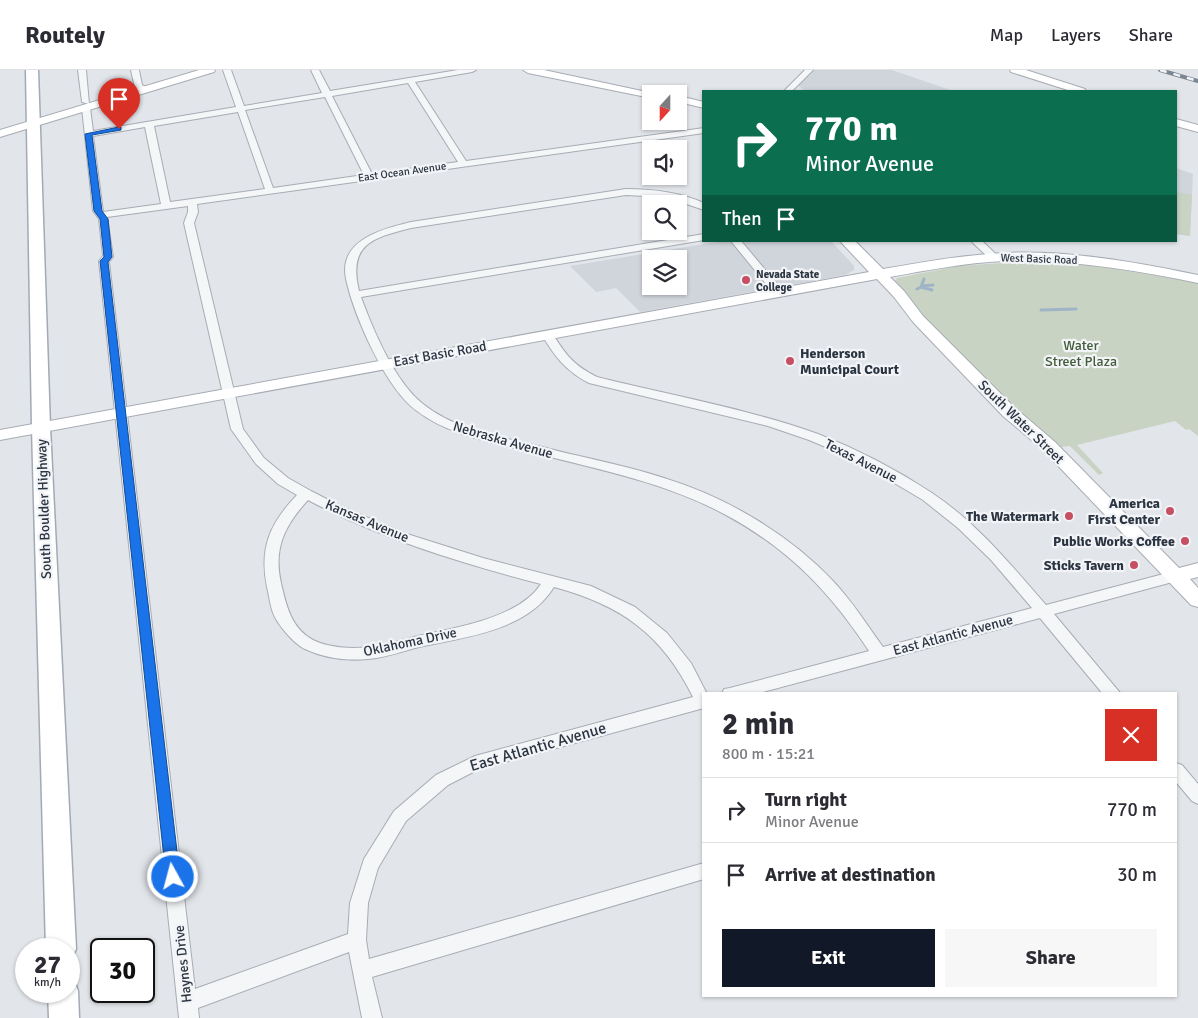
<!DOCTYPE html>
<html lang="en">
<head>
<meta charset="utf-8">
<style>
  :root { --surface:#fff; --page:#f7f7f7; --text:#2b2b33; --muted:#7c7c81; --line:#e1e1e2; --accent:#111827 }
  body { margin:0; font-family:Signika,sans-serif; background:var(--page); color:var(--text); height:100vh; display:flex; flex-direction:column; font-size:19px; white-space:nowrap }
  * { box-sizing:border-box; margin:0 }
  p { font-size:16px; color:var(--muted) }
  .icon { flex:none; width:28px; height:28px; fill:none; stroke:currentColor; stroke-width:2; stroke-linecap:round; stroke-linejoin:round }
  .map { position:relative; flex:1; overflow:hidden }
  .sheet { position:absolute; left:702px; top:622px; width:475px; height:305px; display:flex; flex-direction:column; background:var(--surface); border-radius:0px; box-shadow:0 1px 4px #0004 }
  .sheet>* { flex:none }
  .hud { position:absolute; left:702px; top:20px; width:475px; height:152px; border-radius:0px; box-shadow:0 1px 4px #0004; background:#0b6e4f; color:#fff; overflow:hidden }
  .needle { width:32px; rotate:201deg }
  .tools { position:absolute; left:642px; top:15px; display:grid; gap:10px }
  .tools a { display:grid; place-items:center; width:45px; height:45px; border-radius:0px; background:var(--surface); box-shadow:0 1px 4px #0004; font-size:25px }
  .speed { position:absolute; left:15px; top:868px; display:flex; gap:10px; font-size:25px; font-weight:700; text-align:center }
  .speed>* { display:grid; place-content:center; width:65px; height:65px; border-radius:50%; background:var(--surface); box-shadow:0 1px 4px #0004; line-height:1 }
  .speed small { font-size:12px; font-weight:400 }
  .speed .limit { border:2px solid #111; border-radius:8px; background:#fff; color:#111 }
  .pin { position:absolute; display:grid; place-items:center; width:42px; height:42px; color:#fff; margin:-51px -21px; border-radius:50% 50% 50% 0; rotate:-45deg; box-shadow:0 0 5px #0007 }
  .pin .icon { rotate:45deg }
  .me { position:absolute; width:55px; margin:-28px; rotate:353deg; stroke-linejoin:round; filter:drop-shadow(0 0 4px #0008) }
  .turn { display:flex; align-items:center; gap:18px; height:105px; padding:0 20px; font-size:22px }
  .turn .icon { width:65px; height:65px; stroke-width:2.5 }
  .turn b { display:block; font-size:35px; line-height:42px }
  .then { display:flex; align-items:center; height:48px; padding:0 20px; background:#0003; gap:10px; font-size:19px }
  .round { display:grid; place-items:center; flex:none; width:52px; height:52px; border-radius:0px; background:var(--page) }
  .overview { display:flex; align-items:center; justify-content:space-between; height:85px; padding:0 20px }
  h1 { font-size:30px; font-weight:700; line-height:38px }
  .button { display:flex; gap:10px; margin-top:auto; padding:10px 20px }
  .button a { flex:1; height:58px; border-radius:0px; background:var(--accent); color:#fff; font-size:20px; font-weight:700; line-height:58px; text-align:center }
  .button a+a { background:var(--page); color:var(--text) }
  ul { padding:0; list-style:none }
  li { display:flex; align-items:center; gap:15px; height:65px; padding:0 20px; border-top:1px solid var(--line) }
  li div { flex:1 }
  li b { display:block; font-size:19px }
  li em { font-style:normal }
  header { display:flex; align-items:center; gap:30px; box-sizing:border-box; height:70px; padding:0 25px; background:var(--surface); border-bottom:1px solid var(--line) }
  header strong { font-size:24px }
  nav { display:flex; gap:28px; margin-inline-start:auto; font-size:18px }
  .map>svg:first-child { display:block }
  .built { fill:#d0d4db; fill-rule:evenodd }
  .green { fill:#c8d3c4 }
  .lines { fill:none; stroke-linecap:round; stroke-linejoin:round }
  .stream { stroke:#9fb4c7; stroke-width:3 }
  .street-casing { stroke:#a7acb4; stroke-width:2 }
  .secondary-casing { stroke:#a7acb4; stroke-width:2 }
  .primary-casing { stroke:#a2aab5; stroke-width:3 }
  .street { fill:#f5f6f8; fill-rule:evenodd }
  .secondary { fill:#fff; fill-rule:evenodd }
  .primary { fill:#fff; fill-rule:evenodd }
  .rail-casing { stroke:#7c8592; stroke-width:4 }
  .rail { stroke:#f2f4f7; stroke-width:2.5; stroke-dasharray:7; stroke-linecap:butt }
  .route { fill:#1a73e8; stroke:#114b97 }
  .poi-dot { fill:#c74f64; stroke:#f2f4f7; stroke-width:2 }
  .labels { text-anchor:middle; dominant-baseline:central; stroke-width:4.5; stroke-linejoin:round; paint-order:stroke }
  .far-street-label { font-size:11px; fill:#2b3441; stroke:#f2f4f7 }
  .far-poi-label { font-size:11px; font-weight:bold; fill:#2b3441; stroke:#f2f4f7; text-anchor:start }
  .park-label { font-size:14px; fill:#415c39; stroke:#f2f4f7 }
  .poi-label { font-size:14px; font-weight:bold; fill:#2b3441; stroke:#f2f4f7; text-anchor:end }
  .street-label { font-size:14px; fill:#2b3441; stroke:#f2f4f7 }
  .near-street-label { font-size:16px; fill:#2b3441; stroke:#f2f4f7 }
</style>
</head>
<body>
<header>
<strong>Routely</strong>
<nav><a>Map</a><a>Layers</a><a>Share</a></nav>
</header>
<div class="map">
<svg width="1198" height="948" viewBox="0 0 1198 948">
  <rect width="100%" height="100%" fill="#e2e5ea"/>
  <path class="built" d="M809,0h83l61,21h-148l-9,-7z
    M1176,98l17,6 -3,62 -14,-2z
    M723,171h108l23,25v4l-9,5 -205,37 -24,-24 -20,4 -26,-26zM651,189h28v27h-28z"/>
  <path class="green" d="M1176,122l16,3 -2,41 -14,-2z
    M1032,191l73,6 93,16v153l-9,-7 -3,1 -11,-9 -98,24 26,28 -4,2 -29,-29 -9,1 -7,-3 -35,-27 -100,-102 -24,-34 2,-3 5,-1 56,-11z"/>
  <g class="lines">
    <path class="stream" d="M922,216l11,-1
      M921,217l11,3
      M917,219l4,-2 3,-8
      M1041,240l35,-1"/>
    <defs>
      <path id="street" d="M78,0h8l3,34 -7,-2z
        M131,0h8l3,15 6,3v4h-6l-7,-4z
        M223,0h8l13,36 78,-13 -11,-23h8l11,21 128,-21h18l-4,2 -57,10 51,79 238,-33v5l-507,71 1,8 -4,11 49,206 21,29 24,20 23,13 29,15 64,27 79,25 108,28 44,21 32,26 24,30 16,31h-3v14l-225,61 -31,16 -42,36 -28,47 -10,35 -2,37 3,19 335,-96v16l-332,98 10,41h-20l-13,-66 -151,56 1,10h-20l-80,-757 4,-5 -4,-37 -6,-8 -11,-103 4,-2 4,2 3,23 143,-24zM408,13l50,79 -86,12 -40,-78zM325,27l39,78 -91,13 -28,-78zM238,42l27,77 -95,13 -16,-76zM145,57l16,77 -58,8 -10,-76zM188,136v6l-4,11 47,206 25,35 22,20 19,11c-27,28 -38,53 -30,92 2,8 3,18 6,26 4,11 21,31 32,36 19,9 42,12 63,10 17,-1 35,-8 51,-12 46,-10 108,-16 135,-60 67,18 108,47 139,110l-218,59 -39,19 -42,36 -30,48 -14,44 -2,31 -153,55 -86,-727 4,-5 -6,-40zM308,430c73,39 153,63 233,84 -22,34 -86,44 -123,52 -16,4 -33,9 -49,11 -17,2 -40,1 -56,-7 -22,-12 -27,-35 -32,-57 -8,-35 4,-58 27,-83z
        M805,0h8l-21,21h-8z
        M626,119c27,0 53,3 78,14v7l-38,-13 -40,-2 -215,33c-40,10 -63,17 -52,63l345,-57v6l-343,57c12,33 34,85 62,107 35,28 85,34 127,45 39,10 79,17 117,30 61,19 123,56 166,102 19,20 34,44 50,66l149,-39 -41,-48 -33,-32 -35,-28 -71,-42 -43,-18 -41,-14 -179,-43c-23,-12 -34,-26 -47,-48l2,-2h8c14,22 21,32 45,44 72,18 152,32 221,57 39,15 79,36 114,59 45,30 79,72 114,112l129,-34 5,1 2,4 -2,4 -126,34 67,80h-18l-63,-76 -285,76h-33l2,-5 6,-1 139,-37c-39,-59 -80,-102 -143,-136 -63,-34 -134,-47 -204,-65 -36,-9 -75,-16 -105,-39 -31,-22 -63,-95 -71,-132 -8,-39 36,-50 65,-57z
        M731,171h10l42,50 1,2 -1,2h-8z
        M971,171h11l17,16 -5,3 -4,-1z
        M1176,693l6,2 16,19v20l-6,-3 -16,-19z"/>
      <path id="secondary" d="M199,0h16l-1,2 -214,65v-7z
        M523,0h21l112,24h-5v4l-123,-25z
        M1010,0h16l59,19 1,2h-15l-60,-19z
        M679,26l25,6v6l-25,-6z
        M1176,49l22,6v7l-22,-6z
        M840,171h15l28,28c40,-7 80,-14 121,-16 65,-3 131,9 194,22v8c-63,-13 -129,-24 -194,-22 -39,2 -76,9 -114,16l14,14 19,25 92,92 40,34 124,126 19,-5v14l-8,2 8,9v19l-7,-2 -148,-155 -40,-34 -90,-94 -19,-25 -17,-18 -877,161v-10l869,-158z"/>
      <path id="primary" d="M26,0h12l12,357 26,522 -5,10 -2,1v-11h-23l-14,-522z
        M69,908l5,2 4,11 1,27h-30l-1,-27h21z"/>
    </defs>
    <use href="#street" class="street-casing"/>
    <use href="#secondary" class="secondary-casing"/>
    <use href="#primary" class="primary-casing"/>
    <use href="#street" class="street"/>
    <use href="#secondary" class="secondary"/>
    <use href="#primary" class="primary"/>
    <defs>
      <path id="rail" d="M1160,0l38,11"/>
    </defs>
    <use href="#rail" class="rail-casing"/>
    <use href="#rail" class="rail"/>
  </g>
  <path class="route" d="M119,57h2v3l-29,5 10,76 6,8 4,38 -4,5 72,615 -2,5 -5,2 -5,-2 -2,-5 -66,-616 4,-4 -4,-38 -6,-8 -9,-77z"/>
  <g class="poi-dot">
    <circle cx="746" cy="210" r="5"/>
    <circle cx="790" cy="291" r="5"/>
    <circle cx="1170" cy="441" r="5"/>
    <circle cx="1069" cy="446" r="5"/>
    <circle cx="1185" cy="471" r="5"/>
    <circle cx="1134" cy="495" r="5"/>
  </g>
  <g class="labels">
    <g class="far-street-label">
      <text transform="translate(402 102) rotate(-8)">East Ocean Avenue</text>
      <text transform="translate(1039 189) rotate(2)">West Basic Road</text>
    </g>
    <g class="far-poi-label">
      <text x="756" y="204">Nevada State<tspan x="756" dy="13">College</tspan></text>
    </g>
    <g class="park-label">
      <text x="1081" y="275">Water<tspan x="1081" dy="16">Street Plaza</tspan></text>
    </g>
    <g class="poi-label">
      <text x="800" y="283" text-anchor="start">Henderson<tspan x="800" dy="16">Municipal Court</tspan></text>
      <text x="1160" y="433">America<tspan x="1160" dy="16">First Center</tspan></text>
      <text x="1059" y="446">The Watermark</text>
      <text x="1175" y="471">Public Works Coffee</text>
      <text x="1124" y="495">Sticks Tavern</text>
    </g>
    <g class="street-label">
      <text transform="translate(440 284) rotate(-10)">East Basic Road</text>
      <text transform="translate(1021 352) rotate(44)">South Water Street</text>
      <text transform="translate(503 370) rotate(16)">Nebraska Avenue</text>
      <text transform="translate(861 391) rotate(27)">Texas Avenue</text>
      <text transform="translate(44 439) rotate(-92)">South Boulder Highway</text>
      <text transform="translate(367 451) rotate(23)">Kansas Avenue</text>
      <text transform="translate(953 565) rotate(-15)">East Atlantic Avenue</text>
      <text transform="translate(410 572) rotate(-12)">Oklahoma Drive</text>
      <text transform="translate(183 894) rotate(-96)">Haynes Drive</text>
    </g>
    <g class="near-street-label">
      <text transform="translate(538 677) rotate(-16)">East Atlantic Avenue</text>
    </g>
  </g>
</svg>
<div class="tools">
<a><svg class="needle" viewBox="-14 -14 28 28"><path d="M0-13l5 13h-10z" fill="#e53935"/><path d="M0 13l5-13h-10z" fill="#7c7c81"/></svg></a>
<a><svg class="icon" aria-label="sound" viewBox="0 0 24 24"><path d="M4 9h4l5-4v14l-5-4H4zM17 9q2 3 0 6"/></svg></a>
<a><svg class="icon" aria-label="search" viewBox="0 0 24 24"><circle cx="10" cy="10" r="6"/><path d="M15 15l6 6"/></svg></a>
<a><svg class="icon" aria-label="layers" viewBox="0 0 24 24"><path d="M12 4l9 5-9 5-9-5zM3 14l9 5 9-5"/></svg></a>
</div>
<div class="speed"><div>27<small>km/h</small></div><div class="limit">30</div></div>
<div class="pin" style="left:119px;top:59px;background:#d93025"><svg class="icon" aria-label="arrive" viewBox="0 0 24 24"><path d="M6 21V4h12l-3 4 3 4H6"/></svg></div>
<svg class="me" style="left:173px;top:807px" viewBox="-20 -20 40 40"><circle r="17" fill="#1a73e8" stroke="#fff" stroke-width="3"/><path d="M0-11L8 9 0 5-8 9z" fill="#fff"/></svg>
<div class="hud">
<div class="turn"><svg class="icon" aria-label="right" viewBox="0 0 24 24"><path d="M7 20v-9h11M14 6l5 5-5 5"/></svg><div><b>770 m</b>Minor Avenue</div></div>
<div class="then">Then<svg class="icon" aria-label="arrive" viewBox="0 0 24 24"><path d="M6 21V4h12l-3 4 3 4H6"/></svg></div>
</div>
<section class="sheet">
<div class="overview"><div><h1>2 min</h1><p>800 m · 15:21</p></div><a class="round" style="background:#d93025;color:#fff"><svg class="icon" aria-label="close" viewBox="0 0 24 24"><path d="M6 6l12 12M18 6L6 18"/></svg></a></div>
<ul>
<li><svg class="icon" aria-label="right" viewBox="0 0 24 24"><path d="M7 20v-9h11M14 6l5 5-5 5"/></svg><div><b>Turn right</b><p>Minor Avenue</p></div><em>770 m</em></li>
<li><svg class="icon" aria-label="arrive" viewBox="0 0 24 24"><path d="M6 21V4h12l-3 4 3 4H6"/></svg><div><b>Arrive at destination</b></div><em>30 m</em></li>
</ul>
<div class="button"><a>Exit</a><a>Share</a></div>
</section>
</div>
</body>
</html>
